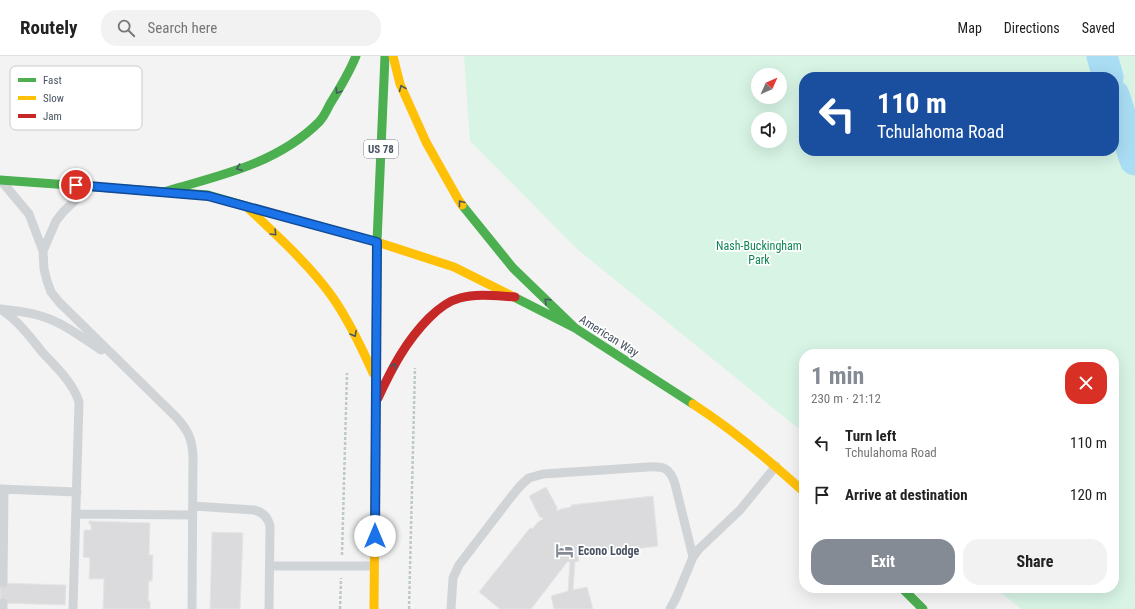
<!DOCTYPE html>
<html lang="en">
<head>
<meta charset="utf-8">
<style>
  :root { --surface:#fff; --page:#f2f2f2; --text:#222; --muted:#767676; --line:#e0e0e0; --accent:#848b95 }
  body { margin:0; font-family:"Roboto Condensed",sans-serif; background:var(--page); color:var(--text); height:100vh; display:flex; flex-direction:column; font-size:15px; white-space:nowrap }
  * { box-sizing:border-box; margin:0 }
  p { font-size:13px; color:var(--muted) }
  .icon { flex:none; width:22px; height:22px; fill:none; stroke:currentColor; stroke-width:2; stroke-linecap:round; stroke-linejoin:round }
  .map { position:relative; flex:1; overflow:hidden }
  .sheet { position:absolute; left:799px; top:293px; width:320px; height:244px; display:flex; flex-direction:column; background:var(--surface); border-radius:16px; box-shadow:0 4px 16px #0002 }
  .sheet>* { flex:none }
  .top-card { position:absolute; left:799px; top:16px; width:320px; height:84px; border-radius:16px; box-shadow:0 4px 16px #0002; background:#1a4fa0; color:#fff; overflow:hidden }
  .needle { width:26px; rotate:45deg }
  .fabs { position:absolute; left:751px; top:12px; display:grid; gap:8px }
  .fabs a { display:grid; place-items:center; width:36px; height:36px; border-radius:50%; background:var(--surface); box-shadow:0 4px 16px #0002; font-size:20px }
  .pin { position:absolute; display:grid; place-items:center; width:34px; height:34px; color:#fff; margin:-17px; border:2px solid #fff; border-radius:50%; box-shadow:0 1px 4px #0007 }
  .me { position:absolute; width:44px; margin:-22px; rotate:0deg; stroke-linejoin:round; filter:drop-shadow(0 0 3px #0008) }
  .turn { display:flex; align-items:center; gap:14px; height:84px; padding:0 12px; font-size:18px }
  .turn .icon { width:52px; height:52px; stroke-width:2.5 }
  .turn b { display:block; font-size:28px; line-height:34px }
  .round { display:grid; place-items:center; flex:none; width:42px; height:42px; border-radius:16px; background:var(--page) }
  .head { display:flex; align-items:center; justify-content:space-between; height:68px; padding:0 12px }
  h1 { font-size:24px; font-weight:700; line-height:30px; color:var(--accent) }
  .cta { display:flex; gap:8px; margin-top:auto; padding:8px 12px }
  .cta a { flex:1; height:46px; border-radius:16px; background:var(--accent); color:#fff; font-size:16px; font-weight:700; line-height:46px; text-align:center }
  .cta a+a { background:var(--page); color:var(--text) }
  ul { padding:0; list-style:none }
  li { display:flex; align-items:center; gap:12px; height:52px; padding:0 12px }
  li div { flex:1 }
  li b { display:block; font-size:15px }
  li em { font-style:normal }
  header { display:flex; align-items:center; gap:24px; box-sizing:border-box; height:56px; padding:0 20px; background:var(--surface); border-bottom:1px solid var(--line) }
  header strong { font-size:19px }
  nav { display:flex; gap:22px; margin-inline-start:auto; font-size:14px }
  .search { width:280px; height:36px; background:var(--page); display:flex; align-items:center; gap:10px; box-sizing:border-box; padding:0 14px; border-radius:16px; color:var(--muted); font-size:15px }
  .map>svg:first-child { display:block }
  .green { fill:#d7f4e5; fill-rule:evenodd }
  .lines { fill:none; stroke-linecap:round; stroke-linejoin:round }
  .river { stroke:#a9ddf4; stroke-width:31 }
  .building { fill:#dbdbdd; stroke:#e5e5e6 }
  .path { stroke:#bcc9c7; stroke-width:2.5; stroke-dasharray:3 2; stroke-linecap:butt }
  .lane { stroke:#d1d4d7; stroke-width:9 }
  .fast { stroke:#4caf50; stroke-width:9 }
  .slow { stroke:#ffc107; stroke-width:9 }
  .jam { stroke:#c62828; stroke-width:9 }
  .oneway { stroke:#485861 }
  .route-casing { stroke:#114b97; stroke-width:10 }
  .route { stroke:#1a73e8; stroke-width:7 }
  .labels { text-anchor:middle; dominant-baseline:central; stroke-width:3.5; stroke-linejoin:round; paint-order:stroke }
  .shield { fill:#fff; stroke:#7f8791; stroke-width:1 }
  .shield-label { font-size:11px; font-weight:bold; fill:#485362 }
  .park-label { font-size:12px; fill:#108656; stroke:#fff }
  .street-label { font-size:12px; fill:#485362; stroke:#fff }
  .poi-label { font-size:12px; font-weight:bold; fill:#485362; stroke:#fff; text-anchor:start }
  .key { fill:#fff; stroke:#c8cbd0; stroke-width:1 }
  .key-label { font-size:11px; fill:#485362 }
</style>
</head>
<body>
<header>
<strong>Routely</strong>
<div class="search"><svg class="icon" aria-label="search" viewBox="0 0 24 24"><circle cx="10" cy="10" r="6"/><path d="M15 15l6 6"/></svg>Search here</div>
<nav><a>Map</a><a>Directions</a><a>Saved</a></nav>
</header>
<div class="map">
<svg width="1135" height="553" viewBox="0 0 1135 553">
  <rect width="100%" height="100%" fill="#f4f3f3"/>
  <path class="green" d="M464,0h671v553h-114l-26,-21h119v-234h-310v79l-227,-184 -107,-108zM758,19h22v22h-22zM804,21h310v74h-310zM758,63h22v22h-22z"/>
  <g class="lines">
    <path class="river" d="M1102,0l6,21
      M1114,39l21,65"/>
  </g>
  <path class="building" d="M546,431l12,22h-2l1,2 4,-2 10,-2v-2l82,-9 5,50 -80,10 1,5 -4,1 -2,28 14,-3 6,22h-39l-3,-13 17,-5 2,-28 -2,-2 -37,48h-31l-21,-17 51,-64 2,1 6,-7 5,-3 -1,-2 -2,1 -11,-22z
    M89,465l61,2 -1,32h4l-1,26h-3l-1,20h2v8h-47l1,-30h-15l1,-21 -7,-1 1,-27h7v-6h-2z
    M212,476l31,1 -3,76h-30z
    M0,527l66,2 -1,20 -65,-2z"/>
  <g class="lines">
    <path class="path" d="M342,499l5,-182
      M340,553l1,-31
      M409,553l6,-241"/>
    <path class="lane" d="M3,127l26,31 14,37 1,18 3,12 4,11 8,10 118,116c11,13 15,20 16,38l-1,153
      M43,195l13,-30 7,-9 24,-23
      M0,253c18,11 30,28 43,44 14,15 30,30 36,49l-6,207
      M1,253c15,2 29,3 43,8 21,7 39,21 57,33
      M0,433l77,3
      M193,450l61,4c9,2 14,7 16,16l-1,83
      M76,458l116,1
      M270,510h104
      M3,527l1,-94
      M3,547v6
      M451,553l2,-31 6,-13 52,-68 10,-12 8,-7 14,-4 105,-7c16,-1 22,1 27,17l18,73
      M670,553l6,-11 17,-41 6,-8 41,-39 36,-44"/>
    <path class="fast" d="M0,124l208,15 59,17
      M163,136c55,-16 114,-28 156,-70 5,-5 8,-12 11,-18 10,-16 19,-31 26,-48
      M462,149l51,63 62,60
      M514,241l61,31 118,76
      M376,312l1,-126 8,-186
      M902,532l21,21"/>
    <path class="slow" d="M393,0l7,28 26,58 32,57 4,6
      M246,150c29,28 61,56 85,89 17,24 30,51 42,78
      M267,156l110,30 77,25 60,30
      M693,348c40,26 76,56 111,88
      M374,553l2,-241"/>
    <path class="jam" d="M378,342c14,-30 28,-57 51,-80 9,-9 19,-17 31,-20 18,-5 37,-2 55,-1"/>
  </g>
  <defs><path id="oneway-chevron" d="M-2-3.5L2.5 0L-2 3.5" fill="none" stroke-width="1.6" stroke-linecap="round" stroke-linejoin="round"/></defs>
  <g class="oneway">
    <use href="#oneway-chevron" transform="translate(402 32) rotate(-112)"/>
    <use href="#oneway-chevron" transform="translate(338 35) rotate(122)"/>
    <use href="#oneway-chevron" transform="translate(239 112) rotate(160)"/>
    <use href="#oneway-chevron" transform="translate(461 147) rotate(-128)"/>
    <use href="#oneway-chevron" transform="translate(274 177) rotate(45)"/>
    <use href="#oneway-chevron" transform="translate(547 245) rotate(-136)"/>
    <use href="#oneway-chevron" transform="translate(354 278) rotate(60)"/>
    <use href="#oneway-chevron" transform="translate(394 310) rotate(-63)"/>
  </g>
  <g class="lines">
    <defs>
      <path id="route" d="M76,129l132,11 169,46 -2,294"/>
    </defs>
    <use href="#route" class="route-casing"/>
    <use href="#route" class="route"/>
  </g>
  <defs>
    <symbol id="hotel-bare" viewBox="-9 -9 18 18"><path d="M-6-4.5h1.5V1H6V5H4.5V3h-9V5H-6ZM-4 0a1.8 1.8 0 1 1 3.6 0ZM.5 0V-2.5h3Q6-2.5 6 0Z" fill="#848b95" stroke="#fff" stroke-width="2.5" paint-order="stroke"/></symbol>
  </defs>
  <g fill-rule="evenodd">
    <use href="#hotel-bare" x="552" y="482" width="25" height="25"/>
  </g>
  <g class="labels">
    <rect class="shield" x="364" y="84" width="34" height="18" rx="3"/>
    <g class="shield-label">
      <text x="381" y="93">US 78</text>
    </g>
    <g class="park-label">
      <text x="759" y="190">Nash-Buckingham<tspan x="759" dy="14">Park</tspan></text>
    </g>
    <g class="street-label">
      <text transform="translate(609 280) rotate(32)">American Way</text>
    </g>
    <g class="poi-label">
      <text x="578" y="495">Econo Lodge</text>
    </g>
  </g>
  <rect x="10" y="10" width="132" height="64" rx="6" class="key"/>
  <rect x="18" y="22" width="18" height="4" fill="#4caf50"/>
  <rect x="18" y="40" width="18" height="4" fill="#ffc107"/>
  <rect x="18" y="58" width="18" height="4" fill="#c62828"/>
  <g class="key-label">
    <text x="43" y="28">Fast</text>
    <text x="43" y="46">Slow</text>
    <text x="43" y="64">Jam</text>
  </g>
</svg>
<div class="fabs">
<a><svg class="needle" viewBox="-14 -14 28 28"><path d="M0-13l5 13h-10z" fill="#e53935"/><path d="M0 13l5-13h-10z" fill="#767676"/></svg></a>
<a><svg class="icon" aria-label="sound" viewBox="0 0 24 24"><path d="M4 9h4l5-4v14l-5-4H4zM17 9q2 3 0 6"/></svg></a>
</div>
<div class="pin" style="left:76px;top:129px;background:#d93025"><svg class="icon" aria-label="arrive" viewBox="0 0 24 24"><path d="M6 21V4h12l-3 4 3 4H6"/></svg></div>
<svg class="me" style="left:375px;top:480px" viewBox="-20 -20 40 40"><circle r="19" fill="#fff"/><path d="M0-13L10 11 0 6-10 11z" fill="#1a73e8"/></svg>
<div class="top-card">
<div class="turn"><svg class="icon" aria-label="left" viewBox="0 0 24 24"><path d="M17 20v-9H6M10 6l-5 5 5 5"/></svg><div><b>110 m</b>Tchulahoma Road</div></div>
</div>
<section class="sheet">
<div class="head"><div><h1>1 min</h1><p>230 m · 21:12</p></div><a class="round" style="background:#d93025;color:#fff"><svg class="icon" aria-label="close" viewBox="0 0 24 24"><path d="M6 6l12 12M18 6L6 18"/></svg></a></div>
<ul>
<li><svg class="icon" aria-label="left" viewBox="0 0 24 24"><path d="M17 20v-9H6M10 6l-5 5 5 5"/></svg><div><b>Turn left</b><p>Tchulahoma Road</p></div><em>110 m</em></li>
<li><svg class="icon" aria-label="arrive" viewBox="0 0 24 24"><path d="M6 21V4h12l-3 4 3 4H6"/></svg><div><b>Arrive at destination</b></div><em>120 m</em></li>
</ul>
<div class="cta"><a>Exit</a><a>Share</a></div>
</section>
</div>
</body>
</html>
